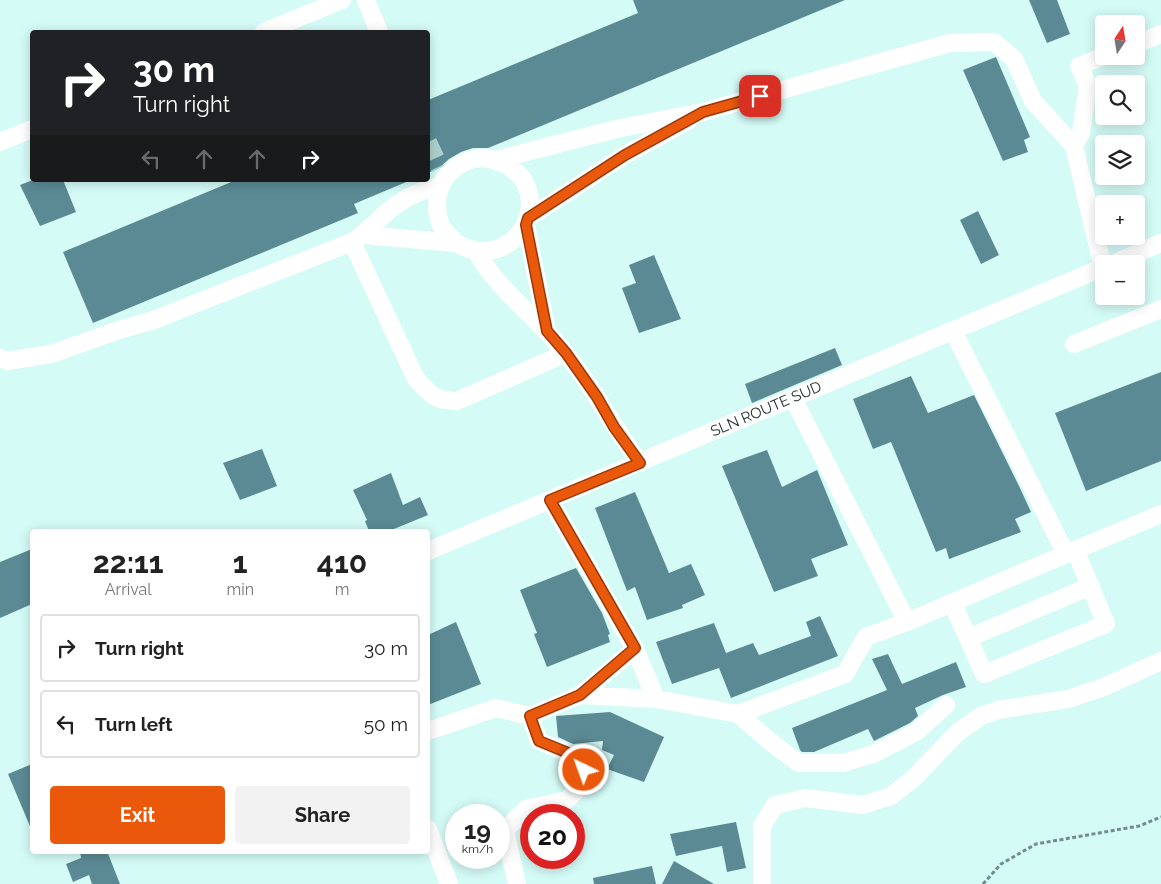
<!DOCTYPE html>
<html lang="en">
<head>
<meta charset="utf-8">
<style>
  :root { --surface:#fff; --page:#f2f2f2; --text:#222; --muted:#767676; --line:#e0e0e0; --accent:#ea580c }
  body { margin:0; font-family:Raleway,sans-serif; background:var(--page); color:var(--text); height:100vh; display:flex; flex-direction:column; font-size:19px; white-space:nowrap }
  * { box-sizing:border-box; margin:0 }
  p { font-size:16px; color:var(--muted) }
  .icon { flex:none; width:28px; height:28px; fill:none; stroke:currentColor; stroke-width:2; stroke-linecap:round; stroke-linejoin:round }
  .map { position:relative; flex:1; overflow:hidden }
  .panel { position:absolute; left:30px; top:529px; width:400px; height:325px; display:flex; flex-direction:column; background:var(--surface); border-radius:5px; box-shadow:0 2px 12px #0003 }
  .panel>* { flex:none }
  .hud { position:absolute; left:30px; top:30px; width:400px; height:152px; border-radius:5px; box-shadow:0 2px 12px #0003; background:#202124; color:#fff; overflow:hidden }
  .needle { width:32px; rotate:12deg }
  .tools { position:absolute; left:1095px; top:15px; display:grid; gap:10px }
  .tools a { display:grid; place-items:center; width:50px; height:50px; border-radius:5px; background:var(--surface); box-shadow:0 2px 12px #0003; font-size:25px }
  .speed { position:absolute; left:445px; top:804px; display:flex; gap:10px; font-size:25px; font-weight:700; text-align:center }
  .speed>* { display:grid; place-content:center; width:65px; height:65px; border-radius:50%; background:var(--surface); box-shadow:0 2px 12px #0003; line-height:1 }
  .speed small { font-size:12px; font-weight:400 }
  .speed .limit { border:8px solid #d22; background:#fff; color:#111 }
  .pin { position:absolute; display:grid; place-items:center; width:42px; height:42px; color:#fff; margin:-21px; border-radius:10px; box-shadow:0 2px 8px #0006 }
  .me { position:absolute; width:55px; margin:-28px; rotate:318deg; stroke-linejoin:round; filter:drop-shadow(0 0 4px #0008) }
  .turn { display:flex; align-items:center; gap:18px; height:105px; padding:0 20px; font-size:22px }
  .turn .icon { width:65px; height:65px; stroke-width:2.5 }
  .turn b { display:block; font-size:35px; line-height:42px }
  .lanes { display:flex; align-items:center; height:48px; padding:0 20px; background:#0003; justify-content:center; gap:25px; direction:ltr }
  .lanes .off { opacity:.35 }
  .eta { display:flex; justify-content:space-evenly; align-items:center; height:85px; text-align:center }
  .eta b { font-size:30px; font-weight:700; line-height:35px }
  .button { display:flex; gap:10px; margin-top:auto; padding:10px 20px }
  .button a { flex:1; height:58px; border-radius:5px; background:var(--accent); color:#fff; font-size:20px; font-weight:700; line-height:58px; text-align:center }
  .button a+a { background:var(--page); color:var(--text) }
  ul { padding:0; list-style:none }
  li { display:flex; align-items:center; gap:15px; height:68px; margin:0 10px 8px; padding:0 10px; border:2px solid var(--line); border-radius:5px }
  li div { flex:1 }
  li b { display:block; font-size:19px }
  li em { font-style:normal }
  .map>svg:first-child { display:block }
  .building { fill:#5b8a94 }
  .lines { fill:none; stroke-linecap:round; stroke-linejoin:round }
  .minor-tunnel { stroke:#afd1cd; stroke-width:18; stroke-dasharray:18 9; stroke-linecap:butt }
  .path { stroke:#728c89; stroke-width:3; stroke-dasharray:4 2.5; stroke-linecap:butt }
  .minor { stroke:#fff; stroke-width:18 }
  .route-casing { stroke:#983908; stroke-width:12 }
  .route { stroke:#ea580c; stroke-width:9 }
  .labels { text-anchor:middle; dominant-baseline:central; stroke-width:5; stroke-linejoin:round; paint-order:stroke }
  .street-label { font-size:15px; fill:#1c2b29; stroke:#fff }
</style>
</head>
<body>
<div class="map">
<svg width="1161" height="884" viewBox="0 0 1161 884">
  <rect width="100%" height="100%" fill="#d4fbf6"/>
  <path class="building" d="M633,0h212l-357,148h-15l-12,4 -12,7 -10,9 -11,5v-73l210,-87z
    M1029,0h28l13,34 -23,9z
    M996,57l34,80 -6,3 4,12 -25,9 -40,-91z
    M33,180h30l13,32 -36,14 -20,-41z
    M236,180h175l-57,24 4,9 -265,110 -30,-71z
    M978,211l21,44 -18,9 -21,-44z
    M654,255l27,64 -42,14 -17,-45 14,-5 -7,-18z
    M835,348l7,17 -90,38 -7,-19z
    M1161,372v89l-75,30 -31,-78z
    M911,376l17,37 46,-18 45,91 12,26 -16,7 6,13 -72,27 -3,-11 -10,4 -45,-110 -18,7 -20,-50z
    M262,449l15,37 -37,14 -17,-37z
    M767,450l15,37 35,-17 31,75 -37,14 7,17 -44,16 -52,-126z
    M391,473l12,32 17,-8 8,18 -39,16h-20l-4,-10 2,-1 -14,-30z
    M635,492l34,81 22,-9 14,31 -23,10 1,3 -36,12 -12,-33 -8,4 -32,-83z
    M32,549v55l-32,14v-56z
    M576,568l26,45 8,21 -2,1 2,7 -63,25 -13,-33 3,-1 -17,-43z
    M820,616l18,40 -107,42 -12,-30 -47,16 -16,-42 58,-19 12,30 27,-10 6,12 52,-19 -5,-14z
    M456,622l25,62 -53,21v-70z
    M888,654l14,30 54,-22 10,25 -23,8 -28,13 3,8 -8,7 -36,18 -6,-12 -54,23h-12l-2,-2 -8,-22 95,-38 -15,-31z
    M610,712l54,25 -20,45 -37,-13 7,-14 -12,-5 1,-9 -30,3 -15,-7 -2,-21z
    M32,764v67l-24,-57z
    M736,822l10,46 -19,4 -5,-26 -46,10 -6,-22z
    M80,851h27l13,33h-28l-3,-9 -16,7 -7,-18 15,-6z
    M674,861l40,23h-52z
    M652,866l4,18h-62l-1,-6z"/>
  <g class="lines">
    <path class="minor-tunnel" d="M428,142l12,26"/>
    <path class="path" d="M983,884l18,-20 35,-20 103,-18 22,-9"/>
    <path class="minor" d="M366,0l13,32
      M264,32l78,-32
      M1136,44l25,-10
      M0,142l32,-13
      M495,160l121,-31 87,-17 247,-69 44,-1 20,17 19,42 41,45
      M528,218l97,-63 64,-35
      M526,225l21,106
      M364,235l92,8c61,35 105,-54 46,-80 -12,-5 -25,-7 -37,-1 -25,11 -34,38 -24,63 3,7 10,12 15,18
      M352,242l64,137c14,15 19,22 41,22l109,-48
      M476,251c22,39 60,66 88,100 29,35 49,76 76,112
      M1112,264l49,-21
      M1103,268l-29,-122 7,-13 7,-48 -9,-19 25,-10
      M953,331l113,223 95,-40
      M1074,344l87,-35
      M0,358l7,3 44,-7 71,-25 29,-8 201,-79c15,-9 25,-23 39,-33 14,-11 32,-20 49,-23
      M793,398l114,224
      M550,500l85,149 21,50 82,15 107,-40 21,-37 41,-15 159,-68
      M428,551l676,-284
      M952,602l32,72 122,-50 -31,-74
      M968,638l123,-52
      M580,695l55,-46
      M738,714l35,30 26,19h44l30,-9 43,-22 30,-27
      M428,731l68,-23 34,8 50,-21 76,4
      M428,829l21,55
      M517,884l-12,-54 21,-21 41,-9 18,-19 -2,-22 -44,-18 -9,-25
      M762,884v-58l13,-21 31,-7 57,7 28,-9 23,-18 44,-46 23,-16 17,-6 70,-11 36,-12 57,-26"/>
  </g>
  <g class="lines">
    <defs>
      <path id="route" d="M584,770l-1,-11 -44,-18 -9,-25 50,-21 55,-47 -85,-148 90,-37 -26,-36 -17,-30 -31,-44 -19,-22 -21,-106 2,-7 97,-63 78,-43 57,-16"/>
    </defs>
    <use href="#route" class="route-casing"/>
    <use href="#route" class="route"/>
  </g>
  <g class="labels">
    <g class="street-label">
      <text transform="translate(766 409) rotate(-23)">SLN ROUTE SUD</text>
    </g>
  </g>
</svg>
<div class="tools">
<a><svg class="needle" viewBox="-14 -14 28 28"><path d="M0-13l5 13h-10z" fill="#e53935"/><path d="M0 13l5-13h-10z" fill="#767676"/></svg></a>
<a><svg class="icon" aria-label="search" viewBox="0 0 24 24"><circle cx="10" cy="10" r="6"/><path d="M15 15l6 6"/></svg></a>
<a><svg class="icon" aria-label="layers" viewBox="0 0 24 24"><path d="M12 4l9 5-9 5-9-5zM3 14l9 5 9-5"/></svg></a>
<a>+</a>
<a>−</a>
</div>
<div class="speed"><div>19<small>km/h</small></div><div class="limit">20</div></div>
<div class="pin" style="left:760px;top:96px;background:#d93025"><svg class="icon" aria-label="arrive" viewBox="0 0 24 24"><path d="M6 21V4h12l-3 4 3 4H6"/></svg></div>
<svg class="me" style="left:584px;top:770px" viewBox="-20 -20 40 40"><circle r="17" fill="#ea580c" stroke="#fff" stroke-width="3"/><path d="M0-11L8 9 0 5-8 9z" fill="#fff"/></svg>
<div class="hud">
<div class="turn"><svg class="icon" aria-label="right" viewBox="0 0 24 24"><path d="M7 20v-9h11M14 6l5 5-5 5"/></svg><div><b>30 m</b>Turn right</div></div>
<div class="lanes"><svg class="icon off" aria-label="left" viewBox="0 0 24 24"><path d="M17 20v-9H6M10 6l-5 5 5 5"/></svg><svg class="icon off" aria-label="ahead" viewBox="0 0 24 24"><path d="M12 20V5M6 11l6-6 6 6"/></svg><svg class="icon off" aria-label="ahead" viewBox="0 0 24 24"><path d="M12 20V5M6 11l6-6 6 6"/></svg><svg class="icon" aria-label="right" viewBox="0 0 24 24"><path d="M7 20v-9h11M14 6l5 5-5 5"/></svg></div>
</div>
<section class="panel">
<div class="eta">
<div><b>22:11</b><p>Arrival</p></div>
<div><b>1</b><p>min</p></div>
<div><b>410</b><p>m</p></div>
</div>
<ul>
<li><svg class="icon" aria-label="right" viewBox="0 0 24 24"><path d="M7 20v-9h11M14 6l5 5-5 5"/></svg><div><b>Turn right</b></div><em>30 m</em></li>
<li><svg class="icon" aria-label="left" viewBox="0 0 24 24"><path d="M17 20v-9H6M10 6l-5 5 5 5"/></svg><div><b>Turn left</b></div><em>50 m</em></li>
</ul>
<div class="button"><a>Exit</a><a>Share</a></div>
</section>
</div>
</body>
</html>
